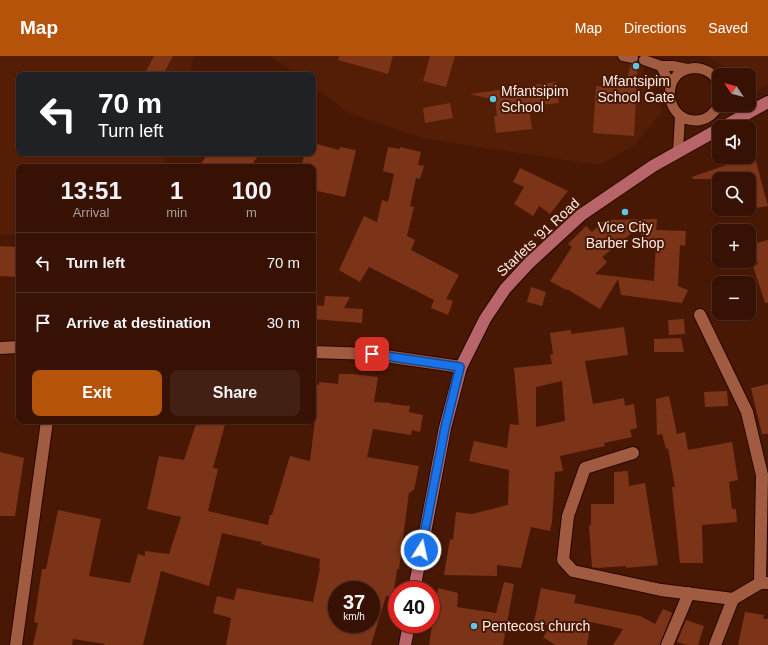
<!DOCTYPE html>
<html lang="en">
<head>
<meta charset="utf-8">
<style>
  :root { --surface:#371204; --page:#422013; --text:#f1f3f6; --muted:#aa9e9a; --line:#513226; --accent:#b45309 }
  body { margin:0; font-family:Arial,sans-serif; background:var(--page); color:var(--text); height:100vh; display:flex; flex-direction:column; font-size:15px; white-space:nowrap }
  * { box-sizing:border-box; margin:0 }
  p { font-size:13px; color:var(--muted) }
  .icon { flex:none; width:22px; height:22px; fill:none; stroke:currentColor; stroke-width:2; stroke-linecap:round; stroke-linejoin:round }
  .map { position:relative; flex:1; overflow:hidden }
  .details { position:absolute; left:16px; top:108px; width:300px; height:260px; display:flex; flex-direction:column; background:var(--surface); border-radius:8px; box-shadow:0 1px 3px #0004,0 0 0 1px var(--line) }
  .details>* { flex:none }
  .top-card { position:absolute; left:16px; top:16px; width:300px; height:84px; border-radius:8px; box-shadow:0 1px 3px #0004,0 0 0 1px var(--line); background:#202124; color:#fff; overflow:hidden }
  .needle { width:26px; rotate:305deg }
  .controls { position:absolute; left:712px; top:12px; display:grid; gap:8px }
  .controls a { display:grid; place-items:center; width:44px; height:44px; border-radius:8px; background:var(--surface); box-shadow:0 1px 3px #0004,0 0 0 1px var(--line); font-size:20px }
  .speed { position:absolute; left:328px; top:525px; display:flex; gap:8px; font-size:20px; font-weight:700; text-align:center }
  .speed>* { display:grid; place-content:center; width:52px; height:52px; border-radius:50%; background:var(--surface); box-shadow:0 1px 3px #0004,0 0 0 1px var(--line); line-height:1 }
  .speed small { font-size:10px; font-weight:400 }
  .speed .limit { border:6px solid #d22; background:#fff; color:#111 }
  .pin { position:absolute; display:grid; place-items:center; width:34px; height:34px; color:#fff; margin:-17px; border-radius:8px; box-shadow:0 2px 6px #0006 }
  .me { position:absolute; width:44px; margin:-22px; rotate:10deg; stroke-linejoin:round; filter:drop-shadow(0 0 3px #0008) }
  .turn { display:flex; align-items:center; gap:14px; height:84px; padding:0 16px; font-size:18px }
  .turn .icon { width:52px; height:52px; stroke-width:2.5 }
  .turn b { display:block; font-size:28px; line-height:34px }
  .eta { display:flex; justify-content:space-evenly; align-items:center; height:68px; text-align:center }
  .eta b { font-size:24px; font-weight:700; line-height:28px }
  .primary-button { display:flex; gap:8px; margin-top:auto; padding:8px 16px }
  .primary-button a { flex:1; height:46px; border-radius:8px; background:var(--accent); color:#fff; font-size:16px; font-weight:700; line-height:46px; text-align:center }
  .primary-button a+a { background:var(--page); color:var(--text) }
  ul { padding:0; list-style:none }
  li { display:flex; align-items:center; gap:12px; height:60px; padding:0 16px; border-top:1px solid var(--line) }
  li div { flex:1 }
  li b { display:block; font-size:15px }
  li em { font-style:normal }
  header { display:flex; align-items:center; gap:24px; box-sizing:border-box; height:56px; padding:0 20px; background:var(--accent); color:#fff }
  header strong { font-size:19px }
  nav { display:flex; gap:22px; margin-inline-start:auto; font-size:14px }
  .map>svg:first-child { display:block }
  .built { fill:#541d06 }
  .building { fill:#7b3417; fill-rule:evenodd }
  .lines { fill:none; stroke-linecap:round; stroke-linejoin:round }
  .lane-casing { stroke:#270600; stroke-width:12 }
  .street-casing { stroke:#270600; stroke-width:14 }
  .secondary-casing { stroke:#270600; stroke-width:14 }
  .lane { stroke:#a15b41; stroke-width:10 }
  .street { stroke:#a15b41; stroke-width:12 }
  .secondary { stroke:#b76569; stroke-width:12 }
  .route-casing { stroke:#114b97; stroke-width:10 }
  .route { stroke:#1a73e8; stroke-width:7 }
  .poi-dot { fill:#5cc7e8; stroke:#491805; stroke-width:1.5 }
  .labels { text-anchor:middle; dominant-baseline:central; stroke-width:4; stroke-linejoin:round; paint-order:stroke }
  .poi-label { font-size:14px; fill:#feede7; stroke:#491805 }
  .street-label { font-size:14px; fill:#feede7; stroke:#491805 }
</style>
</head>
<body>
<header>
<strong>Map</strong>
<nav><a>Map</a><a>Directions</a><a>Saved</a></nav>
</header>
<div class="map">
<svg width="768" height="589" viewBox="0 0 768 589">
  <rect width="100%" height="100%" fill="#491805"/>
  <path class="built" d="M0,0h194l-5,19h-170v78h150l-8,14h-142v68h-19z
    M271,0h377l-8,24 11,3 11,28 -26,33 -36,21 -174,-26 -77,-26 -36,-27v-11h-16z
    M707,0h61v29l-15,7 -4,-4v-13h-15l-10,-9z"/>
  <path class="building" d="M154,0h19l-10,19h-19z
    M339,0h54l-5,18 -50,-14z
    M430,0h25l-9,31 -23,-6z
    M638,6l-4,74 -41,-3 3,-47 29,1 6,-23h4z
    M556,26l3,21 -30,3 3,23 -36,4 -2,-17h3l-2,-16 -25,-6z
    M450,47l3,15 -28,5 -2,-15z
    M313,87l26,7 1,-3 16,3 -11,47 -32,-7v-23h-12l4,-14h8z
    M388,91l12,2v-2l21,5 -3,13 6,1 -4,13 -4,-1 -6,28 4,1 -7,29 8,4 -4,10 48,25 -13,24 7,2 -5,14 -17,-7 3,-8 -65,-33 -9,15 -21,-12 25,-54 13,6 5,-22 6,2 6,-28 -11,-3z
    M208,97h52l-10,14h-51z
    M754,98l14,52 -19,3v-30h-56l-1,-2 57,-20v-2z
    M520,112l48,23 -18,23 -11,-8 -6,10 -19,-12 10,-17 -11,-5z
    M657,163l-1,11 30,1 -1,15 -5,-1 -2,41 10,4 -6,13 -61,-8 -3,-16 -18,30 -33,-20 -1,1 -16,-9 22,-34 -4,-3 18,-18 6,6 13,-12zM642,169l-1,18 15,1 -2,37 -59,-7 12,-12 -5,-5z
    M768,184v63h-3l-12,-37 5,-2 -6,-20z
    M0,190l19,1v30l-19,-1z
    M531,231l15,5 -4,14 -15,-4z
    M325,240l25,1 -6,11 19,1 -1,14 -49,-4v-14l11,1z
    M684,263l1,15 -16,1 -1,-15z
    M624,271l4,28 -43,6 8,43 31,-6 1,8 9,-2 3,24 -7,2 2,7 -28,6 1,3 -45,10 3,15 -8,1 -3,50 -2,9 -19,-4 -10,41 -24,-3v11l-53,-1 6,-36 3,1 3,-28 16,2 36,-9 1,-35 -40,-9 5,-20 33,7 3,-24 9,1 -5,-57 38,-4 -2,-9 3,-1 -3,-21 21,-3v4zM562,325l3,40 -29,6v-40z
    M681,282l3,14h-30v-13z
    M339,318h14l25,3 -4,25 17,1v1l19,2 -1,6 14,3 -3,17 -8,-2 -1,5 -38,-6 -6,28 52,9 -5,24h-2l-1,3 -2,-1 -10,77h-2l-4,28 -7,-1 -15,49h-145l5,-27 -18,-5 4,-17 17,4 3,-12 76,14 7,-34 -1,-1 1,-8 -59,-15 1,-2 -40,-9 -13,53 -48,-15 -18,74h-39l1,-1 -32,-5 -1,6h-39l5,-22 -4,-1 8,-53h4l12,-59 43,9 -12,57 41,7 8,-29 7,2v-5l24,3 12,-37 -34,-8 12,-53 25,4 13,-39h29l-13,47 5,1 -10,42 60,14 2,-10h2l18,-59 20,5 6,-50h-3v-27l6,1v-3l19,2zM337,534h34v34h-34z
    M768,328v50h-6l-11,-46z
    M727,335l1,15 -23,1 -1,-15z
    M669,340l8,38 8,-2 3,18 44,-8 6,38 -9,2 3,27h4l1,13 -35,3 1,38h-23l-8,-76h3l-7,-39 -2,1 -4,-15 -5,1 -1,-36z
    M0,396l24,6 -9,58h-15z
    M628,415l1,15 16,-3 13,82 -32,3v-2l-29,2 -5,-1 -3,-41 2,-1v-21h23v-32z
    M504,526l10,2 -11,61h-74l9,-57 20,5 -1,14 39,6z
    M541,532l35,7 -2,8 66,13 15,8 8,-15 9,4 -12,32h-47l10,-16 -32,-7 -4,23h-32l-12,-8 8,-11 -17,-4z
    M745,556l19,3 -1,4h5v26h-30z
    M686,564l18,6 -6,19h-11l-10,-3z"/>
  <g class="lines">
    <defs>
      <path id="lane" d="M623,0l10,2
        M644,4l17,6 10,20
        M661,10h12l14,3
        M719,27c-5,-9 -14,-15 -25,-15 -36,2 -30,58 7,52 8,-2 14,-8 18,-15
        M678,96l2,-36"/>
      <path id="street" d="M700,259l47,97 15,63 -2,108
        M0,292l19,-1
        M313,296l58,2 90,13
        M633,397l-48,15 -17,48 -5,44 10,11 88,19 72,9
        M16,589l31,-224
        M667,589l22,-52
        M715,589l18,-46 27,-16h8"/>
      <path id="secondary" d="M723,71l45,-25
        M414,534l31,-162 16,-61 24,-48 20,-30 24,-26 52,-48 72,-49 66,-37
        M405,589l4,-21"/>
    </defs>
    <use href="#lane" class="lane-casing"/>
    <use href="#street" class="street-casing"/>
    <use href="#secondary" class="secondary-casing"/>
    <use href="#lane" class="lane"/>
    <use href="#street" class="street"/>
    <use href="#secondary" class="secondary"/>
  </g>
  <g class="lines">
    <defs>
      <path id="route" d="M372,298l88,13 -15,61 -24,122"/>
    </defs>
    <use href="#route" class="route-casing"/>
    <use href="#route" class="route"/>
  </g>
  <g class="poi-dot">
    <circle cx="636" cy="10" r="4"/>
    <circle cx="493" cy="43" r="4"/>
    <circle cx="625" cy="156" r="4"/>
    <circle cx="474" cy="570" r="4"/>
  </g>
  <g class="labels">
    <g class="poi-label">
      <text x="636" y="25">Mfantsipim<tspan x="636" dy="16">School Gate</tspan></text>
      <text x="501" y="35" text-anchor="start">Mfantsipim<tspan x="501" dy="16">School</tspan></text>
      <text x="625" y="171">Vice City<tspan x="625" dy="16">Barber Shop</tspan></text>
      <text x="482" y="570" text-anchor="start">Pentecost church</text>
    </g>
    <g class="street-label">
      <text transform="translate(538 181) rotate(-43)">Starlets '91 Road</text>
    </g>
  </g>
</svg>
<div class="controls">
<a><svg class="needle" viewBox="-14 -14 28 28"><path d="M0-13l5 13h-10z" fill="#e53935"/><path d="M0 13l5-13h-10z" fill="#aa9e9a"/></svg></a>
<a><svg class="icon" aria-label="sound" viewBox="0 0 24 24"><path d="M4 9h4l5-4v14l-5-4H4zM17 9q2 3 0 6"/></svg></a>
<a><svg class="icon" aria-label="search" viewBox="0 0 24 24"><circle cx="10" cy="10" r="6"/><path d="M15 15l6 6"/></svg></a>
<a>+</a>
<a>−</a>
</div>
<div class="speed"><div>37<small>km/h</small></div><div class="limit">40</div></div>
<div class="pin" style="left:372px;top:298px;background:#d93025"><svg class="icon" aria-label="arrive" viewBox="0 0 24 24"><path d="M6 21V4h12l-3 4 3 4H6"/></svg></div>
<svg class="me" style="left:421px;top:494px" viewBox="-20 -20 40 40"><circle r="17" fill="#1a73e8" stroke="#fff" stroke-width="3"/><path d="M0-11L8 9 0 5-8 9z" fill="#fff"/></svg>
<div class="top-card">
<div class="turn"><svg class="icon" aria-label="left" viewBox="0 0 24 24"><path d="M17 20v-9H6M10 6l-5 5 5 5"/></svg><div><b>70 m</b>Turn left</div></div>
</div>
<section class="details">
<div class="eta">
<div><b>13:51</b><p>Arrival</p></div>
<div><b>1</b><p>min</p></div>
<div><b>100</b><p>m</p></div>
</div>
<ul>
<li><svg class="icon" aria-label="left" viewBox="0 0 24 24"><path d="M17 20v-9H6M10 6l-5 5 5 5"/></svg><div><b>Turn left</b></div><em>70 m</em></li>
<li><svg class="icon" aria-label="arrive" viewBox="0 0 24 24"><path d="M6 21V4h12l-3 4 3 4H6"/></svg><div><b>Arrive at destination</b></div><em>30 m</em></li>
</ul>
<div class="primary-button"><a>Exit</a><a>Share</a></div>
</section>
</div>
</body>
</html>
